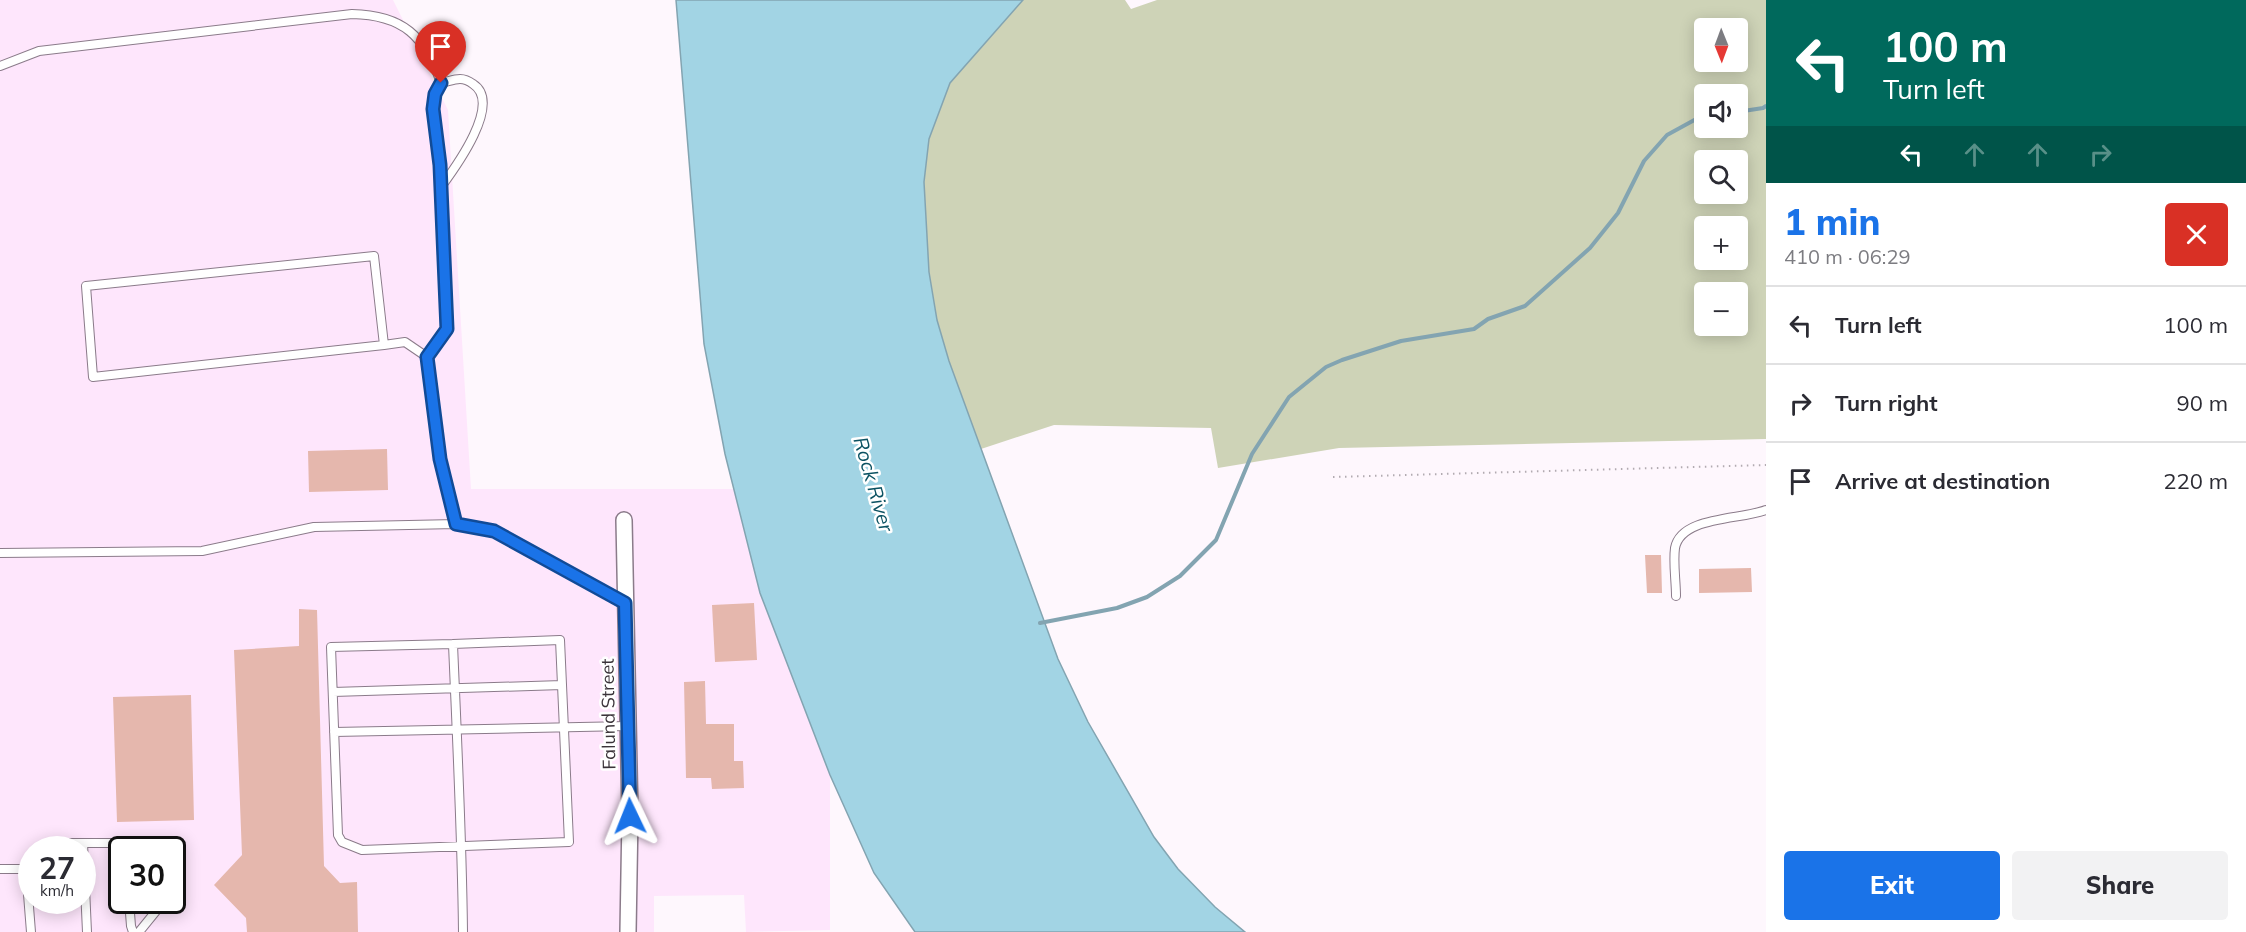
<!DOCTYPE html>
<html lang="en">
<head>
<meta charset="utf-8">
<style>
  :root { --surface:#fff; --page:#f2f2f3; --text:#2b2b33; --muted:#7c7c81; --line:#e1e1e2; --accent:#1a73e8 }
  body { margin:0; font-family:Mulish,sans-serif; background:var(--page); color:var(--text); height:100vh; display:flex; flex-direction:column; font-size:22px; white-space:nowrap }
  * { box-sizing:border-box; margin:0 }
  p { font-size:20px; color:var(--muted) }
  .icon { flex:none; width:33px; height:33px; fill:none; stroke:currentColor; stroke-width:2; stroke-linecap:round; stroke-linejoin:round }
  .map { position:relative; flex:1; overflow:hidden }
  .drawer { display:flex; flex-direction:column; background:var(--surface); width:480px }
  .drawer>* { flex:none }
  .banner { background:#00695c; color:#fff; overflow:hidden }
  .needle { width:39px; rotate:179deg }
  .buttons { position:absolute; left:1694px; top:18px; display:grid; gap:12px }
  .buttons a { display:grid; place-items:center; width:54px; height:54px; border-radius:6px; background:var(--surface); box-shadow:0 3px 15px #0003; font-size:30px }
  .speed { position:absolute; left:18px; top:836px; display:flex; gap:12px; font-size:30px; font-weight:700; text-align:center }
  .speed>* { display:grid; place-content:center; width:78px; height:78px; border-radius:50%; background:var(--surface); box-shadow:0 3px 15px #0003; line-height:1 }
  .speed small { font-size:15px; font-weight:400 }
  .speed .limit { border:3px solid #111; border-radius:9px; background:#fff; color:#111 }
  .pin { position:absolute; display:grid; place-items:center; width:51px; height:51px; color:#fff; margin:-62px -26px; border-radius:50% 50% 50% 0; rotate:-45deg; box-shadow:0 0 6px #0007 }
  .pin .icon { rotate:45deg }
  .me { position:absolute; width:66px; margin:-33px; rotate:358deg; stroke-linejoin:round; filter:drop-shadow(0 0 4px #0008) }
  .turn { display:flex; align-items:center; gap:21px; height:126px; padding:0 18px; font-size:27px }
  .turn .icon { width:78px; height:78px; stroke-width:2.5 }
  .turn b { display:block; font-size:42px; line-height:51px }
  .lanes { display:flex; align-items:center; height:57px; padding:0 18px; background:#0003; justify-content:center; gap:30px; direction:ltr }
  .lanes .off { opacity:.35 }
  .round { display:grid; place-items:center; flex:none; width:63px; height:63px; border-radius:6px; background:var(--page) }
  .headline { display:flex; align-items:center; justify-content:space-between; height:102px; padding:0 18px }
  h1 { font-size:36px; font-weight:800; line-height:45px; color:var(--accent) }
  .cta { display:flex; gap:12px; margin-top:auto; padding:12px 18px }
  .cta a { flex:1; height:69px; border-radius:6px; background:var(--accent); color:#fff; font-size:24px; font-weight:800; line-height:69px; text-align:center }
  .cta a+a { background:var(--page); color:var(--text) }
  ul { padding:0; list-style:none }
  li { display:flex; align-items:center; gap:18px; height:78px; padding:0 18px; border-top:2px solid var(--line) }
  li div { flex:1 }
  li b { display:block; font-size:22px }
  li em { font-style:normal }
  main { display:flex; flex:1; min-height:0 }
  .map>svg:first-child { display:block }
  .built { fill:#fee6fc; fill-rule:evenodd }
  .green { fill:#ced3b7; fill-rule:evenodd }
  .water { fill:#a2d4e4; stroke:#83a4b1; stroke-width:1.5 }
  .lines { fill:none; stroke-linecap:round; stroke-linejoin:round }
  .stream { stroke:#83a4b1; stroke-width:4 }
  .building { fill:#e5b7ad }
  .lane-casing { stroke:#8b7b8a; stroke-width:10 }
  .street-casing { stroke:#8b7b8a; stroke-width:18 }
  .path { stroke:#b2abb1; stroke-width:2; stroke-dasharray:1.5 4.5; stroke-linecap:butt }
  .lane { stroke:#fff; stroke-width:8 }
  .street { stroke:#fff; stroke-width:15 }
  .route-casing { stroke:#114b97; stroke-width:15 }
  .route { stroke:#1a73e8; stroke-width:10 }
  .labels { text-anchor:middle; dominant-baseline:central; stroke-width:5; stroke-linejoin:round; paint-order:stroke }
  .street-label { font-size:18px; fill:#3b343a; stroke:#fff }
  .water-label { font-size:20px; font-style:italic; fill:#0b5262; stroke:#fff }
</style>
</head>
<body>
<main>
<div class="map">
<svg width="1766" height="932" viewBox="0 0 1766 932">
  <rect width="100%" height="100%" fill="#fef7fd"/>
  <path class="built" d="M0,0h393l55,110 23,379h263l26,104 70,182v155l-84,2 -2,-37 -90,1v36h-654zM32,849h50v51h-50zM122,849h50v51h-50z"/>
  <path class="green" d="M1023,0h102l6,9 26,-9h609v439l-427,9 -121,20 -7,-40 -157,-3 -73,24 -32,-88 -12,-41 -8,-48 -5,-90 5,-43 21,-56zM1704,28h33v34h-33zM1704,94h33v34h-33zM1704,160h33v34h-33zM1704,226h33v34h-33zM1704,292h33v34h-33z"/>
  <path class="water" d="M676,0h347l-73,83 -21,56 -5,43 5,90 8,48 12,41 109,298 30,63 66,115 24,32 37,38 30,25h-330l-41,-59 -44,-98 -70,-182 -35,-139 -21,-110z"/>
  <g class="lines">
    <path class="stream" d="M1737,112l26,-4 3,-2
      M1040,623l77,-15 30,-11 33,-21 36,-36 36,-86 37,-57 37,-30 16,-7 59,-19 73,-12 14,-10 37,-13 65,-58 28,-35 26,-52 23,-26 31,-17 6,-1"/>
  </g>
  <path class="building" d="M387,449l1,41 -79,2 -1,-41z
    M1645,555h16l1,38h-15z
    M1751,568l1,24 -53,1v-24z
    M754,603l3,57 -42,2 -3,-57z
    M299,609l18,1 7,256 16,17 17,-1 1,50h-111l-1,-14 -32,-33 28,-30 -8,-205 65,-4z
    M705,681l1,43h28v37h9l1,27 -32,1 -1,-11h-25l-2,-96z
    M191,695l3,125 -77,2 -4,-125z"/>
  <g class="lines">
    <defs>
      <path id="lane" d="M0,66l39,-15 313,-37c51,1 73,22 89,69l-6,11 -2,15 7,56 6,164 -19,28 13,102 16,65
        M441,187c14,-19 62,-84 32,-103 -4,-3 -9,-5 -13,-5 -6,0 -13,3 -19,4
        M384,345l-10,-89 -288,30 7,91 291,-32 21,-3 22,15
        M0,553l202,-2 112,-24 142,-3 38,7 131,72
        M1676,596c0,-15 -3,-33 -1,-48 6,-32 66,-28 91,-38
        M453,644l107,-4 9,202 -207,8 -20,-8 -4,-7 -7,-188 122,-3c4,96 9,192 10,288
        M333,692l229,-7
        M334,732l294,-6
        M83,843l4,89
        M50,849l1,-6h61l10,6
        M0,869h26l5,63
        M129,900l2,26 2,6
        M139,932l26,-32"/>
      <path id="street" d="M624,520l6,296 -2,116"/>
    </defs>
    <use href="#lane" class="lane-casing"/>
    <use href="#street" class="street-casing"/>
    <path class="path" d="M1333,477l433,-12"/>
    <use href="#lane" class="lane"/>
    <use href="#street" class="street"/>
  </g>
  <g class="lines">
    <defs>
      <path id="route" d="M441,83l-6,11 -2,15 7,56 7,164 -20,28 13,102 16,65 38,7 131,72 5,213"/>
    </defs>
    <use href="#route" class="route-casing"/>
    <use href="#route" class="route"/>
  </g>
  <g class="labels">
    <g class="street-label">
      <text transform="translate(608 714) rotate(-91)">Falund Street</text>
    </g>
    <g class="water-label">
      <text transform="translate(874 484) rotate(74)">Rock River</text>
    </g>
  </g>
</svg>
<div class="buttons">
<a><svg class="needle" viewBox="-14 -14 28 28"><path d="M0-13l5 13h-10z" fill="#e53935"/><path d="M0 13l5-13h-10z" fill="#7c7c81"/></svg></a>
<a><svg class="icon" aria-label="sound" viewBox="0 0 24 24"><path d="M4 9h4l5-4v14l-5-4H4zM17 9q2 3 0 6"/></svg></a>
<a><svg class="icon" aria-label="search" viewBox="0 0 24 24"><circle cx="10" cy="10" r="6"/><path d="M15 15l6 6"/></svg></a>
<a>+</a>
<a>−</a>
</div>
<div class="speed"><div>27<small>km/h</small></div><div class="limit">30</div></div>
<div class="pin" style="left:441px;top:83px;background:#d93025"><svg class="icon" aria-label="arrive" viewBox="0 0 24 24"><path d="M6 21V4h12l-3 4 3 4H6"/></svg></div>
<svg class="me" style="left:630px;top:816px" viewBox="-20 -20 40 40"><path d="M0-17L14 15 0 8-14 15z" fill="#1a73e8" stroke="#fff" stroke-width="4"/></svg>
</div>
<section class="drawer">
<div class="banner">
<div class="turn"><svg class="icon" aria-label="left" viewBox="0 0 24 24"><path d="M17 20v-9H6M10 6l-5 5 5 5"/></svg><div><b>100 m</b>Turn left</div></div>
<div class="lanes"><svg class="icon" aria-label="left" viewBox="0 0 24 24"><path d="M17 20v-9H6M10 6l-5 5 5 5"/></svg><svg class="icon off" aria-label="ahead" viewBox="0 0 24 24"><path d="M12 20V5M6 11l6-6 6 6"/></svg><svg class="icon off" aria-label="ahead" viewBox="0 0 24 24"><path d="M12 20V5M6 11l6-6 6 6"/></svg><svg class="icon off" aria-label="right" viewBox="0 0 24 24"><path d="M7 20v-9h11M14 6l5 5-5 5"/></svg></div>
</div>
<div class="headline"><div><h1>1 min</h1><p>410 m · 06:29</p></div><a class="round" style="background:#d93025;color:#fff"><svg class="icon" aria-label="close" viewBox="0 0 24 24"><path d="M6 6l12 12M18 6L6 18"/></svg></a></div>
<ul>
<li><svg class="icon" aria-label="left" viewBox="0 0 24 24"><path d="M17 20v-9H6M10 6l-5 5 5 5"/></svg><div><b>Turn left</b></div><em>100 m</em></li>
<li><svg class="icon" aria-label="right" viewBox="0 0 24 24"><path d="M7 20v-9h11M14 6l5 5-5 5"/></svg><div><b>Turn right</b></div><em>90 m</em></li>
<li><svg class="icon" aria-label="arrive" viewBox="0 0 24 24"><path d="M6 21V4h12l-3 4 3 4H6"/></svg><div><b>Arrive at destination</b></div><em>220 m</em></li>
</ul>
<div class="cta"><a>Exit</a><a>Share</a></div>
</section>
</main>
</body>
</html>
